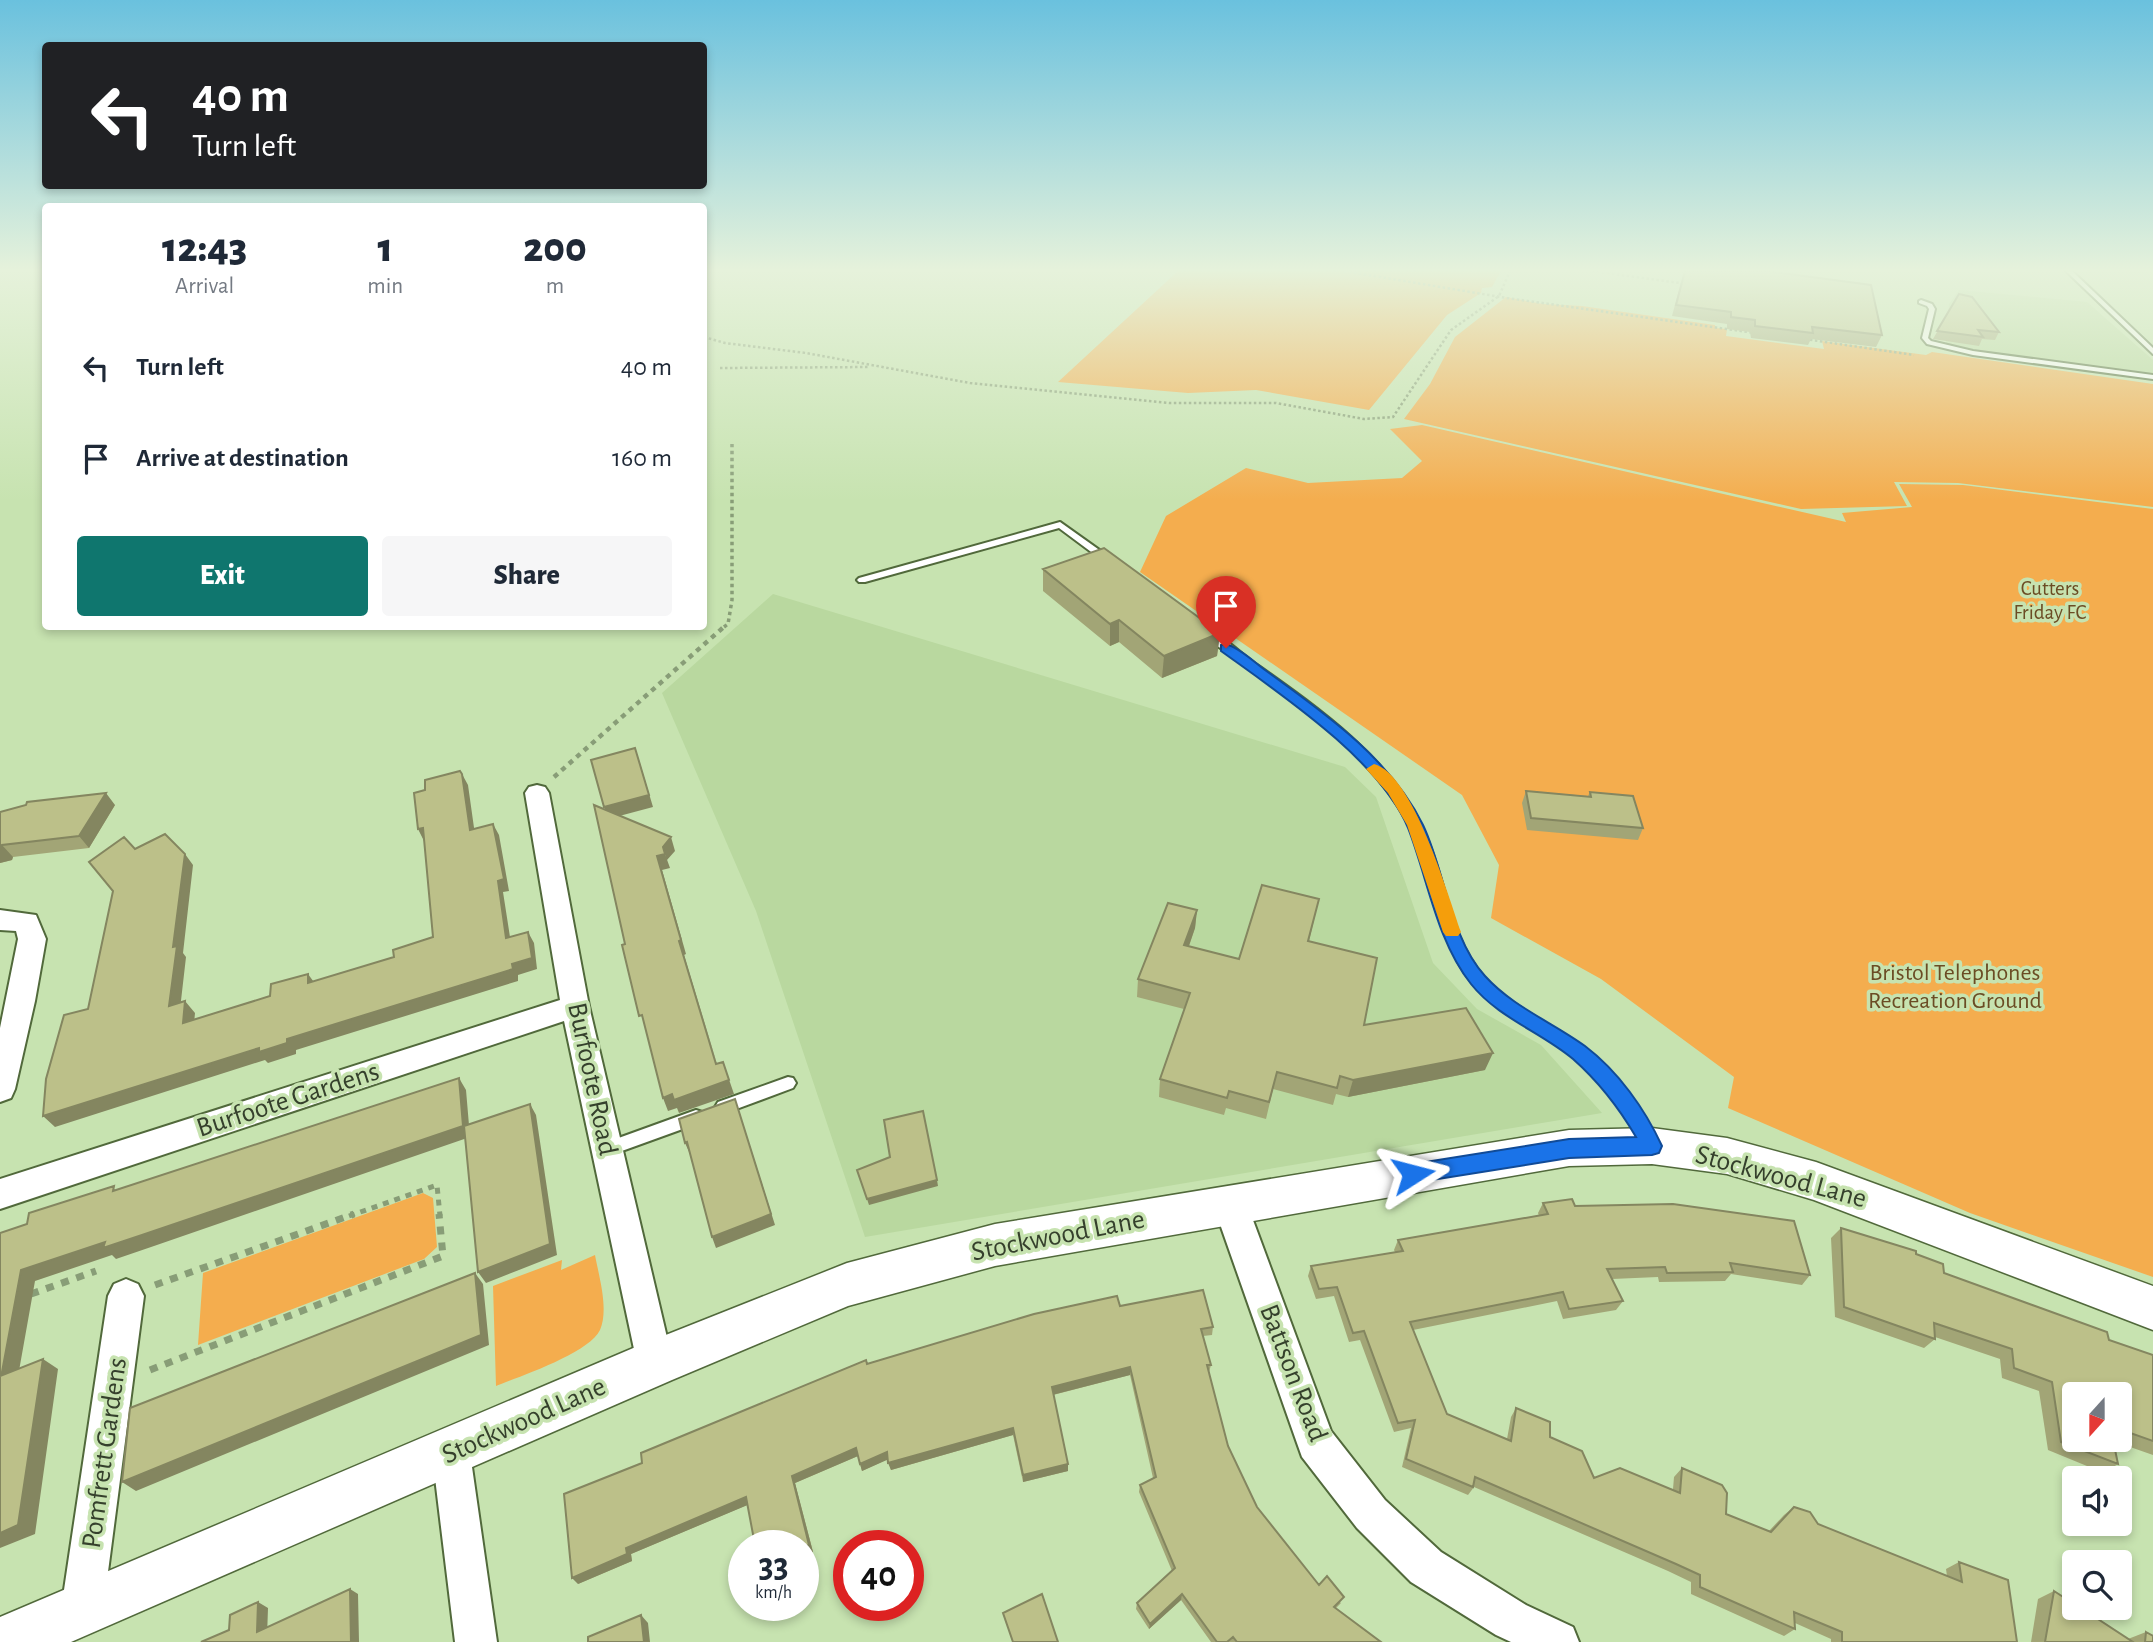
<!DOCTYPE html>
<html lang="en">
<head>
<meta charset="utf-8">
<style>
  :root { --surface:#fff; --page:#f6f6f7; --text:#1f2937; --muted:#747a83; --accent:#0f766e }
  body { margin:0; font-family:"Alegreya Sans",sans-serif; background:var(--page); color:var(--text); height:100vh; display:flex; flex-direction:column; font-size:26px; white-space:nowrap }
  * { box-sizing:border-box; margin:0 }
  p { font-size:23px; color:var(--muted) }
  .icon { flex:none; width:38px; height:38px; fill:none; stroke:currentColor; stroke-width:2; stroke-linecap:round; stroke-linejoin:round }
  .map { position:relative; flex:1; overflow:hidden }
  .sheet { position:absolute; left:42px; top:203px; width:665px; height:427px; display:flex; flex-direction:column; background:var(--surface); border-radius:7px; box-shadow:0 4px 10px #0003 }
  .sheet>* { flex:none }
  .guide { position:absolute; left:42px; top:42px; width:665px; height:147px; border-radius:7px; box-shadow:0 4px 10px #0003; background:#202124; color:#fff; overflow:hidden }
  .needle { width:46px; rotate:201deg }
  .buttons { position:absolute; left:2062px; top:1382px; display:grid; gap:14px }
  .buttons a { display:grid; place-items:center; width:70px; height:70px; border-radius:7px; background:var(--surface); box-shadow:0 4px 10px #0003; font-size:35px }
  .speed { position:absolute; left:728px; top:1530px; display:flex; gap:14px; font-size:35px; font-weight:700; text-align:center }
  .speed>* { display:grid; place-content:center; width:91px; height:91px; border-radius:50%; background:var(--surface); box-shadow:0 4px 10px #0003; line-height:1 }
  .speed small { font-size:18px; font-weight:400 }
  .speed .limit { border:10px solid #d22; background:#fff; color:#111 }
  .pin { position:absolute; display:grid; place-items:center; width:60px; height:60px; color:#fff; margin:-72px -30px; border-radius:50% 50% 50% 0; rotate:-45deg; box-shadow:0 0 7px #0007 }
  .pin .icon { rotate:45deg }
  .me { position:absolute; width:77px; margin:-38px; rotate:81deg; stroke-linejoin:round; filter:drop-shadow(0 0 5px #0008) }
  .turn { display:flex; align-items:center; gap:24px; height:147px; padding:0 35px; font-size:32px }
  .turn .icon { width:91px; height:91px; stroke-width:2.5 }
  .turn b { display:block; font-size:49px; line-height:60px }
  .eta { display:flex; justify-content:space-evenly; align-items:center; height:119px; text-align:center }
  .eta b { font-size:42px; font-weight:800; line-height:49px }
  .action { display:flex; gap:14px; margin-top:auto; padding:14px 35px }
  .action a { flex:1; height:80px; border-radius:7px; background:var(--accent); color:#fff; font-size:28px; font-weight:800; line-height:80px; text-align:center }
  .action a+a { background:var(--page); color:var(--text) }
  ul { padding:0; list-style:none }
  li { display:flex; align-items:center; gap:21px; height:91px; padding:0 35px }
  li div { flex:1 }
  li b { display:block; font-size:26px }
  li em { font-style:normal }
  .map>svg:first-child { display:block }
  .built { fill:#b9d89f }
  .green { fill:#f4ad4e }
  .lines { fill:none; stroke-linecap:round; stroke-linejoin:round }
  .service-casing { stroke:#51693b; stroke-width:4 }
  .minor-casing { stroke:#51693b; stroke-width:4 }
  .tertiary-casing { stroke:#51693b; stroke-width:3 }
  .path-far4 { stroke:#889d77; stroke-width:2.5; stroke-dasharray:2.5 2.5; stroke-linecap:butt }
  .path-far3 { stroke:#889d77; stroke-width:3.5; stroke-dasharray:3.5 3.5; stroke-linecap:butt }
  .path-far2 { stroke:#889d77; stroke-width:4.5; stroke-dasharray:5 5; stroke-linecap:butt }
  .path-far1 { stroke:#889d77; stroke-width:5; stroke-dasharray:6 6; stroke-linecap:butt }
  .path { stroke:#889d77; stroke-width:7; stroke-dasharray:8 8; stroke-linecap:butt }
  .service { fill:#fff; fill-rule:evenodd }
  .minor { fill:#fff; fill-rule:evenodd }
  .tertiary { fill:#fff; fill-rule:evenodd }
  .wall { fill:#a2a576; fill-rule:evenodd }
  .shaded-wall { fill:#848660 }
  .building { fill:#bcc089; stroke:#848660; stroke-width:2 }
  .route { fill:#1a73e8; stroke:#114b97; stroke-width:2 }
  .slow { fill:#f59e0b }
  .labels { text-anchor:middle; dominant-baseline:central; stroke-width:7; stroke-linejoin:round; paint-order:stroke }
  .far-park-label { font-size:21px; fill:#6b4c24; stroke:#c7e3b0 }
  .park-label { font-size:24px; fill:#6b4c24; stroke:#c7e3b0 }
  .near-street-label { font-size:28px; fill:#35402c; stroke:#c7e3b0 }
</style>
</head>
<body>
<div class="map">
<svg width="2153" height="1642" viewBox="0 0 2153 1642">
  <rect width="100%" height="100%" fill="#c7e3b0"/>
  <path class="built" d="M1959,290l128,12 66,58v13l-159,-19 -48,-11 3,-39z
    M773,594l572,173 31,30 57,166 44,46 64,36 61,68 -737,124 -109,-326 -94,-218z"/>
  <path class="green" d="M1178,271h323l-9,16 -10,1 -1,5 -34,22 -78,95 -113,-20 -68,3 -130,-11z
    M1506,297l37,7 39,2 133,19v3l12,1 -1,7 98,13 -2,-8 104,14 6,-3 221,32v123l-195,-24 -64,-1 13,24 -106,3 -397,-90 26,-35 25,-47z
    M1422,425l424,97 -4,-9 70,-6 -13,-23 64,1 190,24v768l-183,-64 -242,-105 6,-31 -133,-98 -110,-61 8,-53 -37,-70 -322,-223 26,-56 80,-48 62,15 94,-5 20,-17 -32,-32z
    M423,1193l10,5 4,49 -13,12 -226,86 5,-72z
    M595,1255c4,22 14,54 5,75 -11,23 -79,46 -104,56l-3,-100 69,-26 -1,10z"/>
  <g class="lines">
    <defs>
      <path id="service" d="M2066,271h6l81,77v6z
        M1921,300l11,4 3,5 -7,29 3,3 42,10 180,24v4l-180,-24 -46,-11 -5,-6 7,-29 -2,-3 -8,-3v-2z
        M1060,522l52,37v4h-6l-47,-35 -194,54h-6l-2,-2 2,-2z
        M1205,629c17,6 33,22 48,33 62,44 135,94 169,165 24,49 25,108 62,150 24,27 57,42 86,62 38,25 69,63 88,104l-2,5 -6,2 -6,-2c-19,-34 -40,-67 -71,-92 -32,-25 -72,-40 -99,-71 -40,-47 -38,-110 -66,-162 -43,-80 -135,-136 -207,-189l-1,-2z
        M788,1077l5,1 3,5 -3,5 -70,26 -5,-2 -3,-5 3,-5z
        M696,1110l6,2 2,5 -2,5 -94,34 -6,-2 -2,-5 2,-5z"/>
      <path id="minor" d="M537,785l8,2 4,6 40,213 84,357 -5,13 -13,5 -13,-5 -5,-13 -73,-342 -564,188v-30l560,-179 -35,-207 4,-6z
        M0,910l36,5 10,24 -11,62 -20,88 -4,9 -11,4v-74l18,-89 -2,-8 -16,-1z
        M1230,1189l12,4 5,11 84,227 54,69 56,52 85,53 47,22 6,15h-68l-15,-7 -85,-53 -54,-54 -55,-71 -5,-14 -84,-239 5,-11z
        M126,1279l12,5 6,12 -41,314 -6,15 -15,6 -15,-6 -6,-15 47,-314 6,-12z
        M451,1434l14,5 5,14 27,189h-42l-23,-189 5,-14z"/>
      <path id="tertiary" d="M1652,1128l75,10 89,24 337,124v44l-339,-130 -87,-26 -75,-10 -83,2 -574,100 -147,40 -176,74 -601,262h-71v-25l638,-271 209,-83 148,-39 574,-94z"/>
    </defs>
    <use href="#service" class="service-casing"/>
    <use href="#minor" class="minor-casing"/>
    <use href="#tertiary" class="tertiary-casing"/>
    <path class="path-far4" d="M1344,271l163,27 248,35
      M1592,271l95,13
      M704,337l21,6 81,10 164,30 200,20h106l88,16 29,-2 58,-87 48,-34 11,-25
      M1805,339l109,16
      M720,368l150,-1"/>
    <path class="path-far3" d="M724,627l4,-3 4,-24v-156"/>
    <path class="path-far2" d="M554,777l172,-152"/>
    <path class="path-far1" d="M349,1216l88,-31 3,31"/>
    <path class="path" d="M155,1285l199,-71
      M31,1294l65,-23
      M150,1370l293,-114 -4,-42"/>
    <use href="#service" class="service"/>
    <use href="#minor" class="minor"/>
    <use href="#tertiary" class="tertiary"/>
  </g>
  <path class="wall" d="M1684,271h82l116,64 -6,12 -65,-8 -3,6 -57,-7 -1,-6 -23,-3v-5l-55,-8z
    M1959,294l40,38 -4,8 -13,-1 -3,7 -46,-7z
    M1043,569l177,64 -3,23 -55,22 -43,-36 -9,4 -67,-55z
    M1526,791l62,5 2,-4 53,36 -5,12 -111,-10 -5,-27z
    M115,805l-26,43 -76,9 -1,3 -12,3v-51z
    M1319,899l-10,42 55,84 121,45 -137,27 -12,-3 -3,11 -60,-16 -7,30 -40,-11 -2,7 -65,-18 1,-18 24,-70 -47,-12 1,-18 59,-69 -2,18 -6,18 50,13z
    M1543,1203l32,3 235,69 -8,10 -71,-11 -6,7 -66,1 -1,-5 -46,2 11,22 -7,9 -53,9 -6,-18 -144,29 34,84 60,25 4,-22 5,-9 78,70 79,11 1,-12 8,-9 44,46 43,17 15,-16 10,-8 24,17 129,52 -1,-7 13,-7 58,80h-186v-3l-36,-16v6l-11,7 -93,-42v-12l-23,-11 -194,-84 -6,8 -66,-28 9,-39 -17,4 -34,-92 -11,2 -15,-46 -18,3 -8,-23 3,-10 84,-14 -1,-2 4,-10 141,-24 -1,-3z
    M1841,1228l75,26 28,19 165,67 44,15v100l-40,-14 5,23 -14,9 -56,-23 -9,-59 -37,-13 -2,-19 -65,-22v2l-11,9 -89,-31 -4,-79zM2119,1395v45h-45z
    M1120,1306l93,21 -1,8 -9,1 8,29 -2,7 19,74 29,61 62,78 22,18 -5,5 45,34h-170l-30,-42 -32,29 -13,-20 1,-6 35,-32 -33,-79 1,-7 13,-7 -23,-103 -77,20 15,76 -45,11 -10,-47 -122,35 -3,-11 -26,12 -4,-15 -63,27 18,69 -10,4v-11l-56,-40 -116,49 1,7 -54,23 64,-121 225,-99z
    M2054,1591l74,48 18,-7 7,10h-122l7,-43z"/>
  <path class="shaded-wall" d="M1119,620v22l-9,4v-22z
    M1220,633l-3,23 -55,22 2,-22z
    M639,760l14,47 -45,12 -4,-12z
    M462,774l6,11 8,57 -6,-12z
    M106,793l9,12 -26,43 -10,-12z
    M493,824l6,11 10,56 -6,1 9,58 -6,-12 -8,-57z
    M423,828l6,11 -5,2 -6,-12z
    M671,837l4,14 -8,9 -4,-13z
    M2,845l11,12 -1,3 -12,3v-14z
    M185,854l8,11 -10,88 3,4 -7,61 -10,-12 4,-59z
    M665,854l5,14 -8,2 24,84 -2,1 37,123 -42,-137 -22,-85z
    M1197,910l-2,18 -12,35 1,-18z
    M528,932l6,11 3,26 -19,6v6l-222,69v4l-28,9 -3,-3 -210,67 -12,-11 244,-77 225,-75z
    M308,974l8,11 -8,-2z
    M185,1001l10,12 -2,22 -10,-12z
    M1493,1053l-8,17 -137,27 5,-17z
    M723,1062l11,32 -55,19 -2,-5 -9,3 -5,-13z
    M459,1078l7,12 4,47 -316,109 -38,13 -4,-4 -77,26 -18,101 -17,7v-16l21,-103z
    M530,1104l6,11 21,140 -71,28 -8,-11z
    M739,1111l36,114 -59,23 -4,-11z
    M687,1142l5,11 -2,1 -5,-11z
    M937,1180l1,6 -69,19 -2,-6z
    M475,1273l8,11 6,61 -353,146 -14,-9z
    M43,1359l15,10 -23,165 -35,14v-15z
    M1130,1367v8l-78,20v-8z
    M1013,1428v7l-122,35 -3,-7z
    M856,1448l2,8 -63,27 18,69 -10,4v-8l-11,-72z
    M887,1452l2,7 -27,12 -2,-7z
    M1068,1464v7l-45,11v-7z
    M746,1497l4,7 -119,50 1,7 -54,23 -6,-6 54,-30z
    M350,1589l8,5 1,48h-8z
    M1182,1594l-1,6 -32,29 1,-5z
    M258,1602l10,6 -1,29 -10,-5z
    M641,1615l7,8 2,19h-6z"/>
  <path class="building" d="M1685,271h81l105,14 11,50 -70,-8 1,6 -58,-7v-6l-24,-3v-5l-55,-7z
    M1959,294l13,3 27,35 -21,-2 5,7 -46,-6z
    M1104,548l116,85 -56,23 -45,-36 -9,4 -67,-55z
    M635,748l14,47 -45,12 -13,-47z
    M460,771l2,3 8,56 23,-6 11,55 -6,2 8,57 22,-6 4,26 -20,6 1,5 -226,70v4l-28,9v-4l-216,68 3,-37 18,-64 24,-6 25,-118 -24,-29 35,-25 11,12 30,-15 20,20 -12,93 4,-1 -8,60 16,-5 -2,22 87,-27 1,-12 37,-10v9l86,-26 -1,-7 40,-13 -10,-109 -5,1 -4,-36 11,-3v-10z
    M1526,791l65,6 -1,-5 43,4 10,32 -112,-10z
    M106,793l-27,43 -77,9 -1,3 -1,1v-37l26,-7 1,-3z
    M594,805l77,32 -8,10 2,7 -8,2 24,84 -2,1 37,123 7,-2 6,18 -55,20 -2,-6 -9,4 -21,-83 -3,1 -17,-71 3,-1z
    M1262,885l57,14 -11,42 69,17 -13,67 102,-17 27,45 -140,27 -13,-4 -3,12 -60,-16 -8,30 -40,-11 -2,7 -67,-19 30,-86 -52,-14 30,-76 29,7 -13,35 55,14z
    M459,1078l4,48 -321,109 -39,13 2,-6 -84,28 -19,102 -2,1v-140l27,-9 2,-11 85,-27 -1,5z
    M735,1099l36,115 -59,23 -25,-95 -2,1 -6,-24z
    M530,1104l20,140 -72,28 -14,-146z
    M923,1111l14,69 -70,19 -10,-29 33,-13 -6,-37z
    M1572,1199l3,7 98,-2 121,17 16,54 -80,-12 3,9 -66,1 -2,-6 -58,2 16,32 -54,8 -6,-17 -153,30 37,92 64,27 5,-33 34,14v15l32,14 12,27 26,-10 60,25 2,-25 40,17 5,8 -1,21 45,18 23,-25 16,5 8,12 144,58 -3,-20 49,18 9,62h-175v-10l-48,-20 1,17 -95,-42v-12l-24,-11 -201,-87 -2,10 -67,-28 9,-39 -17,3 -34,-92 -11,2 -16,-46 -18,2 -8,-23 92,-15 -5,-11 150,-26 -5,-11z
    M1841,1228l75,23v3l27,10 1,9 163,59 2,8 44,15v86l-34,-12v-34h-45v45h39l5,24 -57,-22 -9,-60 -38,-14 -2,-19 -78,-26 1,16 -91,-32z
    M475,1273l6,62 -359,147 8,-74z
    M1203,1290l10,37 -12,2 10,36h-4l21,81 29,61 62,78 8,-9 17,21 -10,10 47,35h-144l-4,-5 -6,5h-10l-35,-48 -32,30 -13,-21 38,-35 -35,-83 16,-8 -26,-110 -78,20 16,77 -45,11 -10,-47 -125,35 -1,-11 -27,12 -4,-16 -64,28 17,69 -6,3v-3h-48l-9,-48 -120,51 1,6 -55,24 -8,-84 78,-31 -1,-10 225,-93 1,4 167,-50 83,-18 3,10z
    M43,1359l-25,166 -18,8v-157z
    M350,1589l1,53h-150l28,-12 1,-15 28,-13 -1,30z
    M2054,1591l20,13v4h7l52,34h-88z
    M1042,1594l16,48h-45l-10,-29z
    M641,1615l3,27h-56v-5z
    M2146,1632l7,4v6h-8z"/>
  <linearGradient id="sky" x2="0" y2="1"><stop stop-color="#6ac1de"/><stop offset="0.54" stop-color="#e6f2db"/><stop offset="1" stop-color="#e6f2db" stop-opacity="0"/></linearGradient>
  <rect width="2153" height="501" fill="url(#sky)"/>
  <path class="route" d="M1226,644c14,4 28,18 39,26 58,42 126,89 158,155 22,46 27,113 62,151 28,31 67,46 100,70 33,25 60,63 77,100l-3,7 -7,2 -83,3 -156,25 -8,-2 -3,-7 3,-7 8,-3 156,-25 67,-2c-17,-29 -37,-55 -63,-78 -32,-27 -75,-41 -102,-75 -35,-44 -43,-105 -63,-156 -27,-67 -129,-135 -187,-177v-6z"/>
  <path class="slow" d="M1374,764c39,10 74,131 87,168l-3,4h-12l-3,-4 -36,-107 -19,-32 -22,-24z"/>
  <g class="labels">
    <g class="far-park-label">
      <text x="2050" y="588">Cutters<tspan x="2050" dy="24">Friday FC</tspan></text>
    </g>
    <g class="park-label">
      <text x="1955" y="973">Bristol Telephones<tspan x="1955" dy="28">Recreation Ground</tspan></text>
    </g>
    <g class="near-street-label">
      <text transform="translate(592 1079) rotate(78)">Burfoote Road</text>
      <text transform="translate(288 1100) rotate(-18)">Burfoote Gardens</text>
      <text transform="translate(1781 1177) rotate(15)">Stockwood Lane</text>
      <text transform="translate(1058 1236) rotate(-11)">Stockwood Lane</text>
      <text transform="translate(1293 1373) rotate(69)">Battson Road</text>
      <text transform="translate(524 1421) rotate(-24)">Stockwood Lane</text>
      <text transform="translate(105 1453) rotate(-82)">Pomfrett Gardens</text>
    </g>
  </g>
</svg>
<div class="buttons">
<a><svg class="needle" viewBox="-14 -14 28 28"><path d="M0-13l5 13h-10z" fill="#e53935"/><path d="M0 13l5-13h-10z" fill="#747a83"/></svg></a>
<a><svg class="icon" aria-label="sound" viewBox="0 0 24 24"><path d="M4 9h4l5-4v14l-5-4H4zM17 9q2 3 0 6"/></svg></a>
<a><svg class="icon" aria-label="search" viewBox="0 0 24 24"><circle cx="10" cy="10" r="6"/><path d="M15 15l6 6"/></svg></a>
</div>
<div class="speed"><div>33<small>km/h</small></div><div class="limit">40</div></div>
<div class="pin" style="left:1226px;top:648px;background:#d93025"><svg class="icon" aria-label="arrive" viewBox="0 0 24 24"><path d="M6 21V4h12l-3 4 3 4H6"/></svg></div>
<svg class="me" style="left:1413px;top:1174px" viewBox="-20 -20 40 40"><path d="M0-17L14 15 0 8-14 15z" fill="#1a73e8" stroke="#fff" stroke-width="4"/></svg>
<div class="guide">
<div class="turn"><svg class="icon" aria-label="left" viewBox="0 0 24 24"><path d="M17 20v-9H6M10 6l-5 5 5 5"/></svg><div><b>40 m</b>Turn left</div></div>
</div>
<section class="sheet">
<div class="eta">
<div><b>12:43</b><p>Arrival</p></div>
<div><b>1</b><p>min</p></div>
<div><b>200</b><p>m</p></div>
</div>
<ul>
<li><svg class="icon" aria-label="left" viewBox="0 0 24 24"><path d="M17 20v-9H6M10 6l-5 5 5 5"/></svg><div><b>Turn left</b></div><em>40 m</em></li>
<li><svg class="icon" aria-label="arrive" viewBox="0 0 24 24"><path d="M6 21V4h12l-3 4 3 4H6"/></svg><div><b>Arrive at destination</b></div><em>160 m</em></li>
</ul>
<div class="action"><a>Exit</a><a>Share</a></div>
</section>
</div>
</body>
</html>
